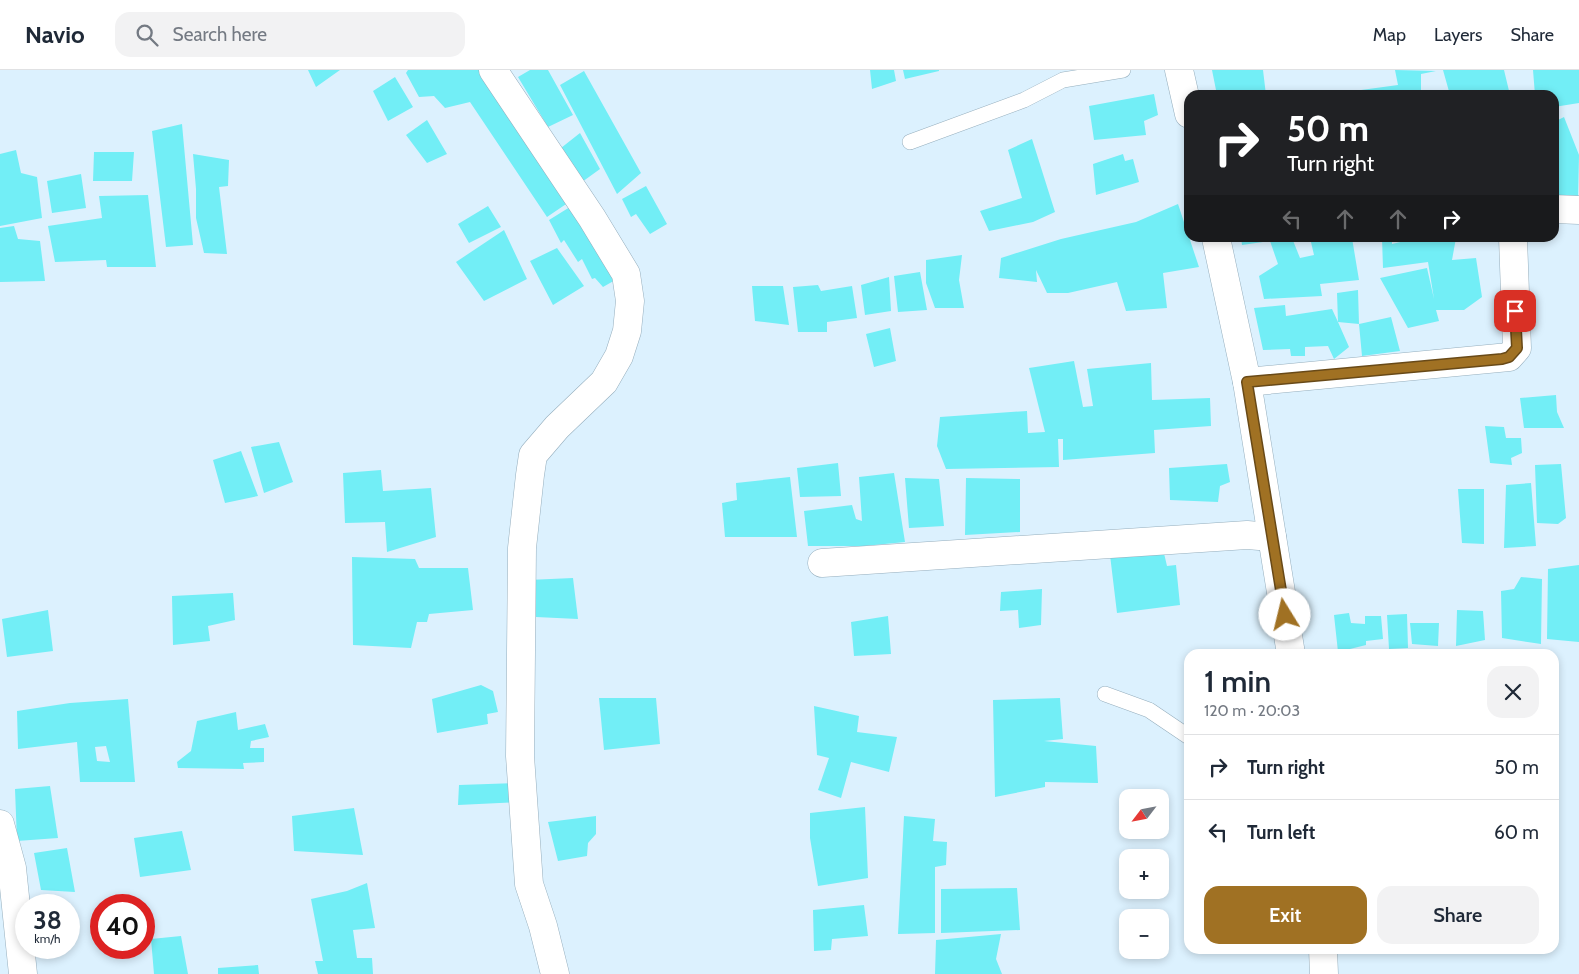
<!DOCTYPE html>
<html lang="en">
<head>
<meta charset="utf-8">
<style>
  :root { --surface:#fff; --page:#f2f2f3; --text:#1f2937; --muted:#747a83; --line:#e0e1e3; --accent:#a07123 }
  body { margin:0; font-family:Cabin,sans-serif; background:var(--page); color:var(--text); height:100vh; display:flex; flex-direction:column; font-size:19px; white-space:nowrap }
  * { box-sizing:border-box; margin:0 }
  p { font-size:16px; color:var(--muted) }
  .icon { flex:none; width:28px; height:28px; fill:none; stroke:currentColor; stroke-width:2; stroke-linecap:round; stroke-linejoin:round }
  .map { position:relative; flex:1; overflow:hidden }
  .details { position:absolute; left:1184px; top:579px; width:375px; height:305px; display:flex; flex-direction:column; background:var(--surface); border-radius:15px; box-shadow:0 2px 8px #0003 }
  .details>* { flex:none }
  .banner { position:absolute; left:1184px; top:20px; width:375px; height:152px; border-radius:15px; box-shadow:0 2px 8px #0003; background:#202124; color:#fff; overflow:hidden }
  .needle { width:32px; rotate:238deg }
  .buttons { position:absolute; left:1119px; top:719px; display:grid; gap:10px }
  .buttons a { display:grid; place-items:center; width:50px; height:50px; border-radius:10px; background:var(--surface); box-shadow:0 2px 8px #0003; font-size:25px }
  .speed { position:absolute; left:15px; top:824px; display:flex; gap:10px; font-size:25px; font-weight:700; text-align:center }
  .speed>* { display:grid; place-content:center; width:65px; height:65px; border-radius:50%; background:var(--surface); box-shadow:0 2px 8px #0003; line-height:1 }
  .speed small { font-size:12px; font-weight:400 }
  .speed .limit { border:8px solid #d22; background:#fff; color:#111 }
  .pin { position:absolute; display:grid; place-items:center; width:42px; height:42px; color:#fff; margin:-21px; border-radius:10px; box-shadow:0 2px 8px #0006 }
  .me { position:absolute; width:55px; margin:-28px; rotate:351deg; stroke-linejoin:round; filter:drop-shadow(0 0 4px #0008) }
  .turn { display:flex; align-items:center; gap:18px; height:105px; padding:0 20px; font-size:22px }
  .turn .icon { width:65px; height:65px; stroke-width:2.5 }
  .turn b { display:block; font-size:35px; line-height:42px }
  .lanes { display:flex; align-items:center; height:48px; padding:0 20px; background:#0003; justify-content:center; gap:25px; direction:ltr }
  .lanes .off { opacity:.35 }
  .round { display:grid; place-items:center; flex:none; width:52px; height:52px; border-radius:15px; background:var(--page) }
  .head { display:flex; align-items:center; justify-content:space-between; height:85px; padding:0 20px }
  h1 { font-size:30px; font-weight:600; line-height:38px }
  .cta { display:flex; gap:10px; margin-top:auto; padding:10px 20px }
  .cta a { flex:1; height:58px; border-radius:15px; background:var(--accent); color:#fff; font-size:20px; font-weight:600; line-height:58px; text-align:center }
  .cta a+a { background:var(--page); color:var(--text) }
  ul { padding:0; list-style:none }
  li { display:flex; align-items:center; gap:15px; height:65px; padding:0 20px; border-top:1px solid var(--line) }
  li div { flex:1 }
  li b { display:block; font-size:19px }
  li em { font-style:normal }
  header { display:flex; align-items:center; gap:30px; box-sizing:border-box; height:70px; padding:0 25px; background:var(--surface); border-bottom:1px solid var(--line) }
  header strong { font-size:24px }
  nav { display:flex; gap:28px; margin-inline-start:auto; font-size:18px }
  .search { width:350px; height:45px; background:var(--page); display:flex; align-items:center; gap:12px; box-sizing:border-box; padding:0 18px; border-radius:15px; color:var(--muted); font-size:19px }
  .map>svg:first-child { display:block }
  .building { fill:#72eef6; fill-rule:evenodd }
  .lines { fill:none; stroke-linecap:round; stroke-linejoin:round }
  .lane-casing { stroke:#95aebd; stroke-width:16 }
  .street-casing { stroke:#95aebd; stroke-width:29 }
  .secondary-casing { stroke:#95aebd; stroke-width:29 }
  .lane { stroke:#fff; stroke-width:15 }
  .street { stroke:#fff; stroke-width:28 }
  .secondary { stroke:#fff; stroke-width:28 }
  .route-casing { stroke:#684917; stroke-width:12 }
  .route { stroke:#a07123; stroke-width:9 }
</style>
</head>
<body>
<header>
<strong>Navio</strong>
<div class="search"><svg class="icon" aria-label="search" viewBox="0 0 24 24"><circle cx="10" cy="10" r="6"/><path d="M15 15l6 6"/></svg>Search here</div>
<nav><a>Map</a><a>Layers</a><a>Share</a></nav>
</header>
<div class="map">
<svg width="1579" height="904" viewBox="0 0 1579 904">
  <rect width="100%" height="100%" fill="#dcf1fe"/>
  <path class="building" d="M308,0h32l-24,17z
    M408,0h79l88,128 -28,19 -77,-115 -25,6 -11,-12 -15,1 -13,-24z
    M530,0h18l25,45 -25,12 -30,-50z
    M870,0h24l2,11 -24,8z
    M903,0h36v1l-34,8z
    M1212,0h51l3,25h-49z
    M1395,0l41,1 -15,3v18l-21,3h-38l-1,-5 37,-5z
    M1443,0h61l6,25h-60z
    M1533,0h46v33l-25,4v-12h-19z
    M584,1l57,102 -24,21 -57,-109z
    M395,7l18,30 -25,14 -15,-30z
    M1154,24l4,21 -14,6 2,14 -52,5 -5,-34z
    M1564,47l15,38 -1,45 -24,1v-79z
    M427,50l20,34 -20,9 -21,-28z
    M182,54l11,121 -27,2 -14,-116z
    M580,63l20,36 -18,13 -21,-34z
    M1032,69l23,73 -22,10 -44,9 -9,-20 42,-13 -14,-48z
    M16,80l5,23 16,4 5,41 -42,8v-72z
    M94,82h40l-2,29h-39z
    M193,84l36,6 -1,26 -9,1 8,67 -23,-1 -8,-35v-29z
    M1123,84l2,7 8,-2 6,23 -43,13 -3,-31z
    M81,104l5,34 -34,5 -5,-32z
    M646,116l21,38 -17,10 -14,-20 -5,3 -9,-18z
    M148,125l8,72h-49l-1,-7 -51,2 -7,-36 54,-8 -3,-22z
    M578,132l46,73 -21,12 -8,-9 -3,1 -10,-20 -4,3 -14,-22 -3,3 -12,-23z
    M1178,134l21,63 -36,6 4,35 -41,3 -9,-29 -49,11h-21l-11,-23 1,12 -38,-4 2,-20 60,-19 75,-17z
    M488,136l13,21 -32,16 -11,-19z
    M14,156l4,13 22,2 5,40 -45,1v-54z
    M504,160l23,49 -43,22 -28,-39z
    M1241,168h51l8,20 14,-3 -4,-17h42l7,42 -39,4 2,12 -58,3 -5,-23 19,-12 -8,-23 -28,4z
    M1382,168h10v6l25,-6h39l-4,22 24,-2 6,39 -18,13h-28l3,11 -31,7 -28,-50 47,-10 7,31 -6,-37 -45,6z
    M557,178l27,38 -31,19 -23,-44z
    M962,185l-3,25 5,28h-29l-9,-25v-23z
    M920,202l7,38 -29,2 -4,-36z
    M889,207l2,34 -26,4 -4,-30z
    M818,215l3,6 31,-5 5,32 -30,4v10h-29l-5,-45z
    M752,216h31l6,39 -34,-4z
    M1358,220l1,34 32,-7 9,34 -38,5 -3,-32 -21,-2 11,25 -15,12 -6,-13 -23,1v9h-14l-1,-7 -27,1 -9,-42 31,-3 1,11 46,-7 6,13 -1,-29z
    M890,258l6,33 -22,6 -8,-33z
    M1074,291l9,46 10,-1 -6,-37 64,-6 1,37 58,-2 1,28 -57,4 1,23 -92,7v-21h-5l1,28 -113,2 -9,-23 3,-29 87,-6 1,22 17,-1 -16,-64z
    M1556,325l1,17 7,16h-40l-4,-30z
    M1485,356l19,1 2,11h15l1,15 -11,5 1,7 -22,-2z
    M279,372l14,40 -29,11 -13,-46z
    M241,381l17,45 -33,7 -12,-43z
    M838,393l3,33 -41,1 -3,-29z
    M1227,394l3,18 -10,4 -2,16 -48,-2 -1,-32z
    M1561,394l5,54 -8,6 -21,-1 -2,-58z
    M381,400l2,21 48,-3 5,49 -49,15 -2,-30 -40,1 -2,-50z
    M894,403l11,69 -41,4h-56l-4,-35 48,-6 4,14 6,2 -3,-44z
    M790,407l7,60h-72l-3,-34 15,-3 -1,-17z
    M905,408l34,1 5,47 -35,2z
    M966,408l54,1v53l-55,3z
    M1531,413l5,63 -32,2 2,-63z
    M1458,419h26v55l-22,-1z
    M1163,479l4,17 9,-1 4,40 -63,8 -7,-58z
    M352,487l63,2 4,9h49l5,42 -44,4 -2,8h-10l-6,26 -58,-3z
    M1579,495v77l-32,-3 1,-70z
    M1521,507l21,2 -1,65 -39,-6 -1,-47 13,-2z
    M573,508l5,41 -42,-2 -8,-37z
    M1042,519l-1,36 -22,3 -1,-18 -18,1 1,-19z
    M233,523l2,27 -27,6 2,15 -37,4 -1,-49z
    M48,540l5,41 -46,6 -5,-38z
    M1457,540l26,1 2,29 -29,6z
    M1349,543l2,10 14,1v-8h16l2,23 -17,2v4l-28,7 -4,-37z
    M1407,544l1,34 -19,1 -2,-34z
    M888,546l3,38 -37,2 -3,-34z
    M1410,553h29l-1,23 -26,-2z
    M481,615l12,6 5,21 -11,2 1,10 -51,9 -5,-34z
    M599,628h57l4,46 -56,6z
    M1060,628l3,41 -19,2 52,5 2,37 -53,-1v5l-50,10 -2,-97z
    M128,629l7,83h-55l-3,-40 -59,7 -1,-38 53,-8zM106,676l4,16 -13,-1 -2,-14z
    M814,636l45,10 -2,16 40,5 -8,35 -38,-10 -10,36 -23,-8 11,-32 -12,-3z
    M236,642l2,18 27,-6 4,13 -18,4 -1,7h14v14l-21,1 1,6 -66,-1 -1,-6 14,-11 6,-30z
    M519,713l2,19 -63,3 1,-20z
    M50,716l8,52 -41,3 -2,-52z
    M865,737l3,71 -50,8 -8,-48v-25z
    M354,738l9,47 -69,-4 -2,-35z
    M596,746v18l-8,9 -1,13 -29,5 -10,-39z
    M904,746l31,3 -2,22 14,1 -1,23 -11,2v66l-37,1z
    M182,761l9,39 -51,7 -6,-39z
    M67,778l8,44 -34,-2 -7,-37z
    M367,813l8,45 -22,2 4,28h15l1,16h-55l-3,-13h8l-12,-62 36,-8z
    M1017,818l3,42 -79,3v-44z
    M864,835l4,31 -36,3 -1,11 -17,1 -1,-41z
    M1001,864l-5,25 6,15h-67l1,-34z
    M181,866l7,38h-34l-3,-35z
    M258,895l1,9h-41v-6z"/>
  <g class="lines">
    <defs>
      <path id="lane" d="M910,72l114,-42 39,-20 60,-10
        M1105,624l44,16 40,27"/>
      <path id="street" d="M493,0l99,148 34,56 4,27 -3,30 -8,25 -15,26 -47,45 -24,28 -3,20 -8,73 -2,208 9,128 14,42 12,48
        M1554,139l25,1
        M1247,312l262,-25 8,-9 -4,-110
        M822,493l425,-28 25,2
        M0,754l12,44 11,106"/>
      <path id="secondary" d="M1179,0l10,44
        M1216,168l31,144 44,272
        M1323,879l1,25"/>
    </defs>
    <use href="#lane" class="lane-casing"/>
    <use href="#street" class="street-casing"/>
    <use href="#secondary" class="secondary-casing"/>
    <use href="#lane" class="lane"/>
    <use href="#street" class="street"/>
    <use href="#secondary" class="secondary"/>
  </g>
  <g class="lines">
    <defs>
      <path id="route" d="M1285,545l-38,-233 255,-23 7,-2 8,-9 -2,-37"/>
    </defs>
    <use href="#route" class="route-casing"/>
    <use href="#route" class="route"/>
  </g>
</svg>
<div class="buttons">
<a><svg class="needle" viewBox="-14 -14 28 28"><path d="M0-13l5 13h-10z" fill="#e53935"/><path d="M0 13l5-13h-10z" fill="#747a83"/></svg></a>
<a>+</a>
<a>−</a>
</div>
<div class="speed"><div>38<small>km/h</small></div><div class="limit">40</div></div>
<div class="pin" style="left:1515px;top:241px;background:#d93025"><svg class="icon" aria-label="arrive" viewBox="0 0 24 24"><path d="M6 21V4h12l-3 4 3 4H6"/></svg></div>
<svg class="me" style="left:1285px;top:545px" viewBox="-20 -20 40 40"><circle r="19" fill="#fff"/><path d="M0-13L10 11 0 6-10 11z" fill="#a07123"/></svg>
<div class="banner">
<div class="turn"><svg class="icon" aria-label="right" viewBox="0 0 24 24"><path d="M7 20v-9h11M14 6l5 5-5 5"/></svg><div><b>50 m</b>Turn right</div></div>
<div class="lanes"><svg class="icon off" aria-label="left" viewBox="0 0 24 24"><path d="M17 20v-9H6M10 6l-5 5 5 5"/></svg><svg class="icon off" aria-label="ahead" viewBox="0 0 24 24"><path d="M12 20V5M6 11l6-6 6 6"/></svg><svg class="icon off" aria-label="ahead" viewBox="0 0 24 24"><path d="M12 20V5M6 11l6-6 6 6"/></svg><svg class="icon" aria-label="right" viewBox="0 0 24 24"><path d="M7 20v-9h11M14 6l5 5-5 5"/></svg></div>
</div>
<section class="details">
<div class="head"><div><h1>1 min</h1><p>120 m · 20:03</p></div><a class="round"><svg class="icon" aria-label="close" viewBox="0 0 24 24"><path d="M6 6l12 12M18 6L6 18"/></svg></a></div>
<ul>
<li><svg class="icon" aria-label="right" viewBox="0 0 24 24"><path d="M7 20v-9h11M14 6l5 5-5 5"/></svg><div><b>Turn right</b></div><em>50 m</em></li>
<li><svg class="icon" aria-label="left" viewBox="0 0 24 24"><path d="M17 20v-9H6M10 6l-5 5 5 5"/></svg><div><b>Turn left</b></div><em>60 m</em></li>
</ul>
<div class="cta"><a>Exit</a><a>Share</a></div>
</section>
</div>
</body>
</html>
